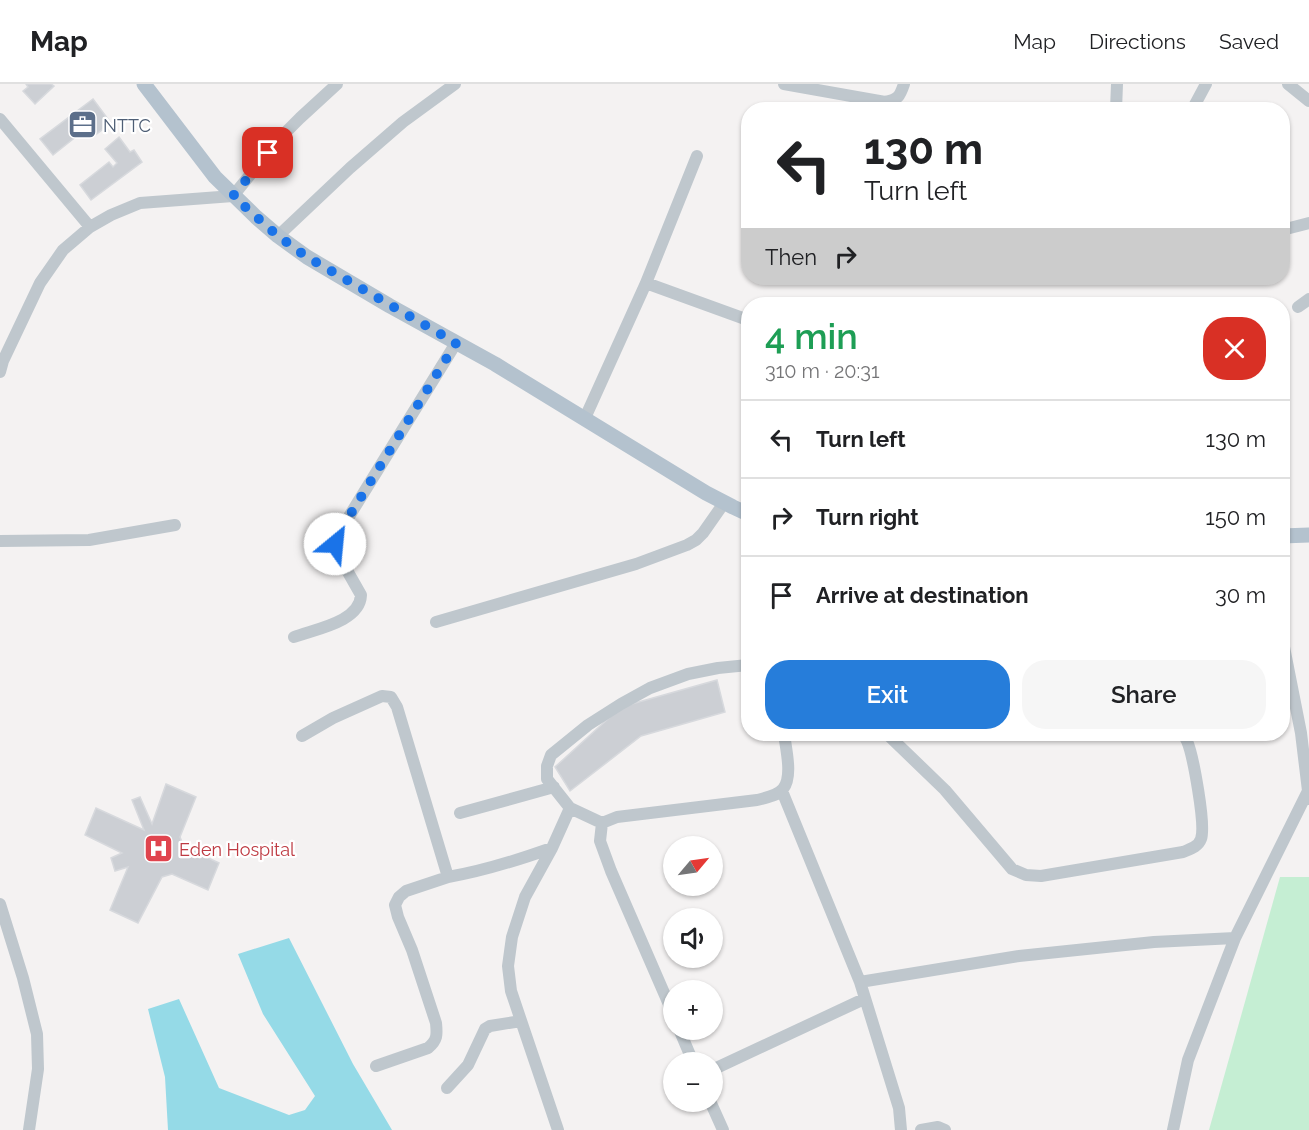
<!DOCTYPE html>
<html lang="en">
<head>
<meta charset="utf-8">
<style>
  :root { --surface:#fff; --page:#f6f6f6; --text:#202124; --muted:#757577; --line:#e0e0e0; --accent:#267dda }
  body { margin:0; font-family:Raleway,sans-serif; background:var(--page); color:var(--text); height:100vh; display:flex; flex-direction:column; font-size:22px; white-space:nowrap }
  * { box-sizing:border-box; margin:0 }
  p { font-size:20px; color:var(--muted) }
  .icon { flex:none; width:33px; height:33px; fill:none; stroke:currentColor; stroke-width:2; stroke-linecap:round; stroke-linejoin:round }
  .map { position:relative; flex:1; overflow:hidden }
  .details { position:absolute; left:741px; top:213px; width:549px; height:444px; display:flex; flex-direction:column; background:var(--surface); border-radius:24px; box-shadow:0 2px 4px #0004 }
  .details>* { flex:none }
  .top-card { position:absolute; left:741px; top:18px; width:549px; height:183px; border-radius:24px; box-shadow:0 2px 4px #0004; background:#fff; color:var(--text); overflow:hidden }
  .needle { width:39px; rotate:61deg }
  .buttons { position:absolute; left:663px; top:752px; display:grid; gap:12px }
  .buttons a { display:grid; place-items:center; width:60px; height:60px; border-radius:50%; background:var(--surface); box-shadow:0 2px 4px #0004; font-size:30px }
  .pin { position:absolute; display:grid; place-items:center; width:51px; height:51px; color:#fff; margin:-26px; border-radius:12px; box-shadow:0 3px 9px #0006 }
  .me { position:absolute; width:66px; margin:-33px; rotate:28deg; stroke-linejoin:round; filter:drop-shadow(0 0 4px #0008) }
  .turn { display:flex; align-items:center; gap:21px; height:126px; padding:0 24px; font-size:27px }
  .turn .icon { width:78px; height:78px; stroke-width:2.5 }
  .turn b { display:block; font-size:42px; line-height:51px }
  .then { display:flex; align-items:center; height:57px; padding:0 24px; background:#0003; gap:12px; font-size:22px }
  .round { display:grid; place-items:center; flex:none; width:63px; height:63px; border-radius:24px; background:var(--page) }
  .overview { display:flex; align-items:center; justify-content:space-between; height:102px; padding:0 24px }
  h1 { font-size:36px; font-weight:600; line-height:45px; color:#1e9e55 }
  .action { display:flex; gap:12px; margin-top:auto; padding:12px 24px }
  .action a { flex:1; height:69px; border-radius:24px; background:var(--accent); color:#fff; font-size:24px; font-weight:600; line-height:69px; text-align:center }
  .action a+a { background:var(--page); color:var(--text) }
  ul { padding:0; list-style:none }
  li { display:flex; align-items:center; gap:18px; height:78px; padding:0 24px; border-top:2px solid var(--line) }
  li div { flex:1 }
  li b { display:block; font-size:22px }
  li em { font-style:normal }
  header { display:flex; align-items:center; gap:36px; box-sizing:border-box; height:84px; padding:0 30px; background:var(--surface); border-bottom:2px solid var(--line) }
  header strong { font-size:28px }
  nav { display:flex; gap:33px; margin-inline-start:auto; font-size:21px }
  .map>svg:first-child { display:block }
  .green { fill:#c5eed3 }
  .water { fill:#95dae7 }
  .building { fill:#cccfd4; stroke:#d7d9dd; stroke-width:1.5 }
  .lines { fill:none; stroke-linecap:round; stroke-linejoin:round }
  .minor { stroke:#bfc7cd; stroke-width:12 }
  .major { stroke:#b4c2ce; stroke-width:15 }
  .route { stroke:#1a73e8; stroke-width:10; stroke-dasharray:0 18 }
  .labels { text-anchor:middle; dominant-baseline:central; stroke-width:4.5; stroke-linejoin:round; paint-order:stroke }
  .service-label { font-size:18px; fill:#4e5e75; stroke:#fff; text-anchor:start }
  .health-label { font-size:18px; fill:#be3a42; stroke:#fff; text-anchor:start }
</style>
</head>
<body>
<header>
<strong>Map</strong>
<nav><a>Map</a><a>Directions</a><a>Saved</a></nav>
</header>
<div class="map">
<svg width="1309" height="1046" viewBox="0 0 1309 1046">
  <rect width="100%" height="100%" fill="#f4f2f2"/>
  <path class="green" d="M1280,793h29v253h-100z"/>
  <path class="water" d="M289,854l64,126 39,66h-224l-3,-53 -17,-68 31,-10 40,89 70,27 16,-5 10,-14 -52,-82 -25,-60z"/>
  <path class="building" d="M26,0h25l3,2 -19,18 -12,-13 5,-4z
    M93,15l18,24 -17,13 -7,-8 -34,27 -13,-16z
    M119,53l11,15 4,-2 8,12 -51,38 -11,-15 29,-23 4,5 4,-4 -12,-14z
    M717,596l8,32 -84,24 -71,55 -15,-24 66,-60z
    M166,700l30,13 -16,40 4,10 35,16 -11,27 -36,-16 -10,3 -24,46 -28,-13 18,-43 -13,4 -4,-13 11,-5 -37,-18 11,-27 48,22 -12,-30 8,-3 12,27z"/>
  <g class="lines">
    <path class="minor" d="M784,0l101,18c13,-2 15,-6 19,-18
      M1288,0l21,17
      M1116,26l1,-26
      M1192,26l14,-26
      M0,35l90,108
      M1282,146l27,-7
      M278,152l72,-68 53,-46 52,-38
      M646,199l102,37
      M1298,223l11,-8
      M0,288l3,-11 37,-78 23,-33 27,-23 21,-12 29,-12 93,-7 46,-57 21,-21 37,-34
      M585,334l61,-135 51,-127
      M0,457l89,-1 86,-15
      M436,538l200,-58 51,-19 9,-5 7,-7 21,-30
      M294,553c21,-8 66,-15 67,-42l-25,-44 -1,-7 2,-8 119,-193
      M1282,553l19,96 8,66
      M887,650l58,56 67,79 14,6 15,1 142,-24c7,-3 15,-5 18,-13 5,-14 -8,-84 -14,-98 -1,-3 -3,-5 -5,-7
      M302,652l31,-18 49,-22 9,1 6,10 51,170 -42,14 -7,6 -4,8 3,12 14,33 24,73c1,11 2,17 -8,25l-52,18
      M782,707l78,191 159,-26 135,-14 81,-4 72,-145
      M460,729l94,-26
      M602,739l-32,-15 -23,-29v-13l4,-11 37,-30 33,-21 29,-16 38,-14 30,-6 30,-3
      M448,793c36,-6 70,-17 104,-29
      M0,820l23,74 14,56 1,35 -9,61
      M860,898l39,126 2,22
      M674,932l-63,-145 -11,-30 2,-18 15,-6 140,-17c8,-2 20,-4 26,-11 10,-12 3,-40 1,-55
      M679,945l14,33
      M712,986l152,-71
      M447,1004l21,-23 17,-36 5,-3 31,-5
      M710,1017l13,29
      M558,1046l-47,-139 -3,-25 4,-29 13,-40 27,-49 18,-40
      M921,1046l17,-3 7,3
      M1173,1046l15,-70 47,-122"/>
    <path class="major" d="M144,0l71,93 41,40 22,19 29,21 83,49 105,58 211,129 27,14 15,7
      M1282,452l27,-1"/>
  </g>
  <g class="lines">
    <path class="route" d="M268,69l-35,43 45,40 29,21 149,86 -119,193 -2,8"/>
  </g>
  <defs>
    <symbol id="office-square" viewBox="-11 -11 22 22"><rect x="-9" y="-9" width="18" height="18" rx="4" fill="#5c6f8a" stroke="#fff"/><path d="M-6-3h4V-5.5h4V-3h4V5H-6ZM-1-4.5V-3h2v-1.5ZM-6 0V1H6V0Z" fill="#fff"/></symbol>
    <symbol id="hospital-square" viewBox="-11 -11 22 22"><rect x="-9" y="-9" width="18" height="18" rx="4" fill="#e0444e" stroke="#fff"/><path d="M-5-5h3v3.5h4V-5h3V5h-3V1.5h-4V5h-3Z" fill="#fff"/></symbol>
  </defs>
  <g fill-rule="evenodd">
    <use href="#office-square" x="66" y="24" width="33" height="33"/>
    <use href="#hospital-square" x="142" y="748" width="33" height="33"/>
  </g>
  <g class="labels">
    <g class="service-label">
      <text x="103" y="41">NTTC</text>
    </g>
    <g class="health-label">
      <text x="179" y="765">Eden Hospital</text>
    </g>
  </g>
</svg>
<div class="buttons">
<a><svg class="needle" viewBox="-14 -14 28 28"><path d="M0-13l5 13h-10z" fill="#e53935"/><path d="M0 13l5-13h-10z" fill="#757577"/></svg></a>
<a><svg class="icon" aria-label="sound" viewBox="0 0 24 24"><path d="M4 9h4l5-4v14l-5-4H4zM17 9q2 3 0 6"/></svg></a>
<a>+</a>
<a>−</a>
</div>
<div class="pin" style="left:268px;top:69px;background:#d93025"><svg class="icon" aria-label="arrive" viewBox="0 0 24 24"><path d="M6 21V4h12l-3 4 3 4H6"/></svg></div>
<svg class="me" style="left:335px;top:460px" viewBox="-20 -20 40 40"><circle r="19" fill="#fff"/><path d="M0-13L10 11 0 6-10 11z" fill="#1a73e8"/></svg>
<div class="top-card">
<div class="turn"><svg class="icon" aria-label="left" viewBox="0 0 24 24"><path d="M17 20v-9H6M10 6l-5 5 5 5"/></svg><div><b>130 m</b>Turn left</div></div>
<div class="then">Then<svg class="icon" aria-label="right" viewBox="0 0 24 24"><path d="M7 20v-9h11M14 6l5 5-5 5"/></svg></div>
</div>
<section class="details">
<div class="overview"><div><h1>4 min</h1><p>310 m · 20:31</p></div><a class="round" style="background:#d93025;color:#fff"><svg class="icon" aria-label="close" viewBox="0 0 24 24"><path d="M6 6l12 12M18 6L6 18"/></svg></a></div>
<ul>
<li><svg class="icon" aria-label="left" viewBox="0 0 24 24"><path d="M17 20v-9H6M10 6l-5 5 5 5"/></svg><div><b>Turn left</b></div><em>130 m</em></li>
<li><svg class="icon" aria-label="right" viewBox="0 0 24 24"><path d="M7 20v-9h11M14 6l5 5-5 5"/></svg><div><b>Turn right</b></div><em>150 m</em></li>
<li><svg class="icon" aria-label="arrive" viewBox="0 0 24 24"><path d="M6 21V4h12l-3 4 3 4H6"/></svg><div><b>Arrive at destination</b></div><em>30 m</em></li>
</ul>
<div class="action"><a>Exit</a><a>Share</a></div>
</section>
</div>
</body>
</html>
